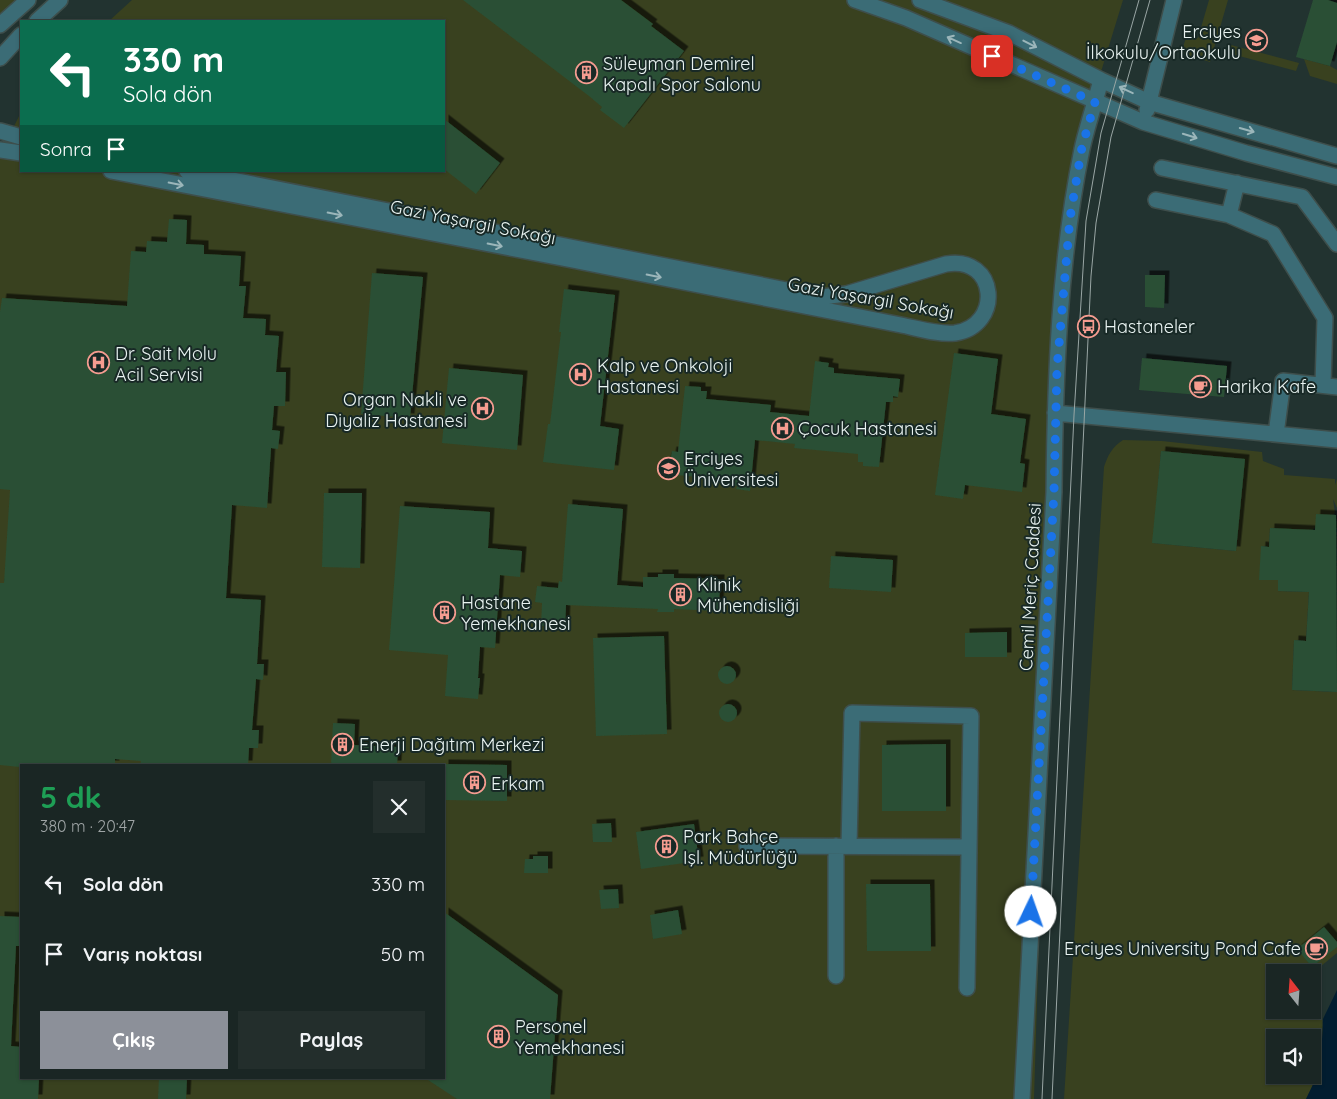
<!DOCTYPE html>
<html lang="tr">
<head>
<meta charset="utf-8">
<style>
  :root { --surface:#1a2624; --page:#232e2c; --text:#f1f3f6; --muted:#9fa5a6; --line:#384341; --accent:#8c9099 }
  body { margin:0; font-family:Quicksand,sans-serif; background:var(--page); color:var(--text); height:100vh; display:flex; flex-direction:column; font-size:19px; white-space:nowrap }
  * { box-sizing:border-box; margin:0 }
  p { font-size:16px; color:var(--muted) }
  .icon { flex:none; width:28px; height:28px; fill:none; stroke:currentColor; stroke-width:2; stroke-linecap:round; stroke-linejoin:round }
  .map { position:relative; flex:1; overflow:hidden }
  .sheet { position:absolute; left:20px; top:764px; width:425px; height:315px; display:flex; flex-direction:column; background:var(--surface); border-radius:0px; box-shadow:0 1px 4px #0004,0 0 0 1px var(--line) }
  .sheet>* { flex:none }
  .guide { position:absolute; left:20px; top:20px; width:425px; height:152px; border-radius:0px; box-shadow:0 1px 4px #0004,0 0 0 1px var(--line); background:#0b6e4f; color:#fff; overflow:hidden }
  .needle { width:32px; rotate:343deg }
  .tools { position:absolute; left:1266px; top:964px; display:grid; gap:10px }
  .tools a { display:grid; place-items:center; width:55px; height:55px; border-radius:0px; background:var(--surface); box-shadow:0 1px 4px #0004,0 0 0 1px var(--line); font-size:25px }
  .pin { position:absolute; display:grid; place-items:center; width:42px; height:42px; color:#fff; margin:-21px; border-radius:10px; box-shadow:0 2px 8px #0006 }
  .me { position:absolute; width:55px; margin:-28px; rotate:3deg; stroke-linejoin:round; filter:drop-shadow(0 0 4px #0008) }
  .turn { display:flex; align-items:center; gap:18px; height:105px; padding:0 20px; font-size:22px }
  .turn .icon { width:65px; height:65px; stroke-width:2.5 }
  .turn b { display:block; font-size:35px; line-height:42px }
  .then { display:flex; align-items:center; height:48px; padding:0 20px; background:#0003; gap:10px; font-size:19px }
  .round { display:grid; place-items:center; flex:none; width:52px; height:52px; border-radius:0px; background:var(--page) }
  .summary { display:flex; align-items:center; justify-content:space-between; height:85px; padding:0 20px }
  h1 { font-size:30px; font-weight:800; line-height:38px; color:#1e9e55 }
  .cta { display:flex; gap:10px; margin-top:auto; padding:10px 20px }
  .cta a { flex:1; height:58px; border-radius:0px; background:var(--accent); color:#fff; font-size:20px; font-weight:800; line-height:58px; text-align:center }
  .cta a+a { background:var(--page); color:var(--text) }
  ul { padding:0; list-style:none }
  li { display:flex; align-items:center; gap:15px; height:70px; padding:0 20px }
  li div { flex:1 }
  li b { display:block; font-size:19px }
  li em { font-style:normal }
  .map>svg:first-child { display:block }
  .green { fill:#39411f; fill-rule:evenodd }
  .water { fill:#021d30 }
  .building { fill:#2a4f34; filter:url(#shadow) }
  .lines { fill:none; stroke-linecap:round; stroke-linejoin:round }
  .minor-casing { stroke:#3e4e4b; stroke-width:18 }
  .minor { stroke:#3b6c76; stroke-width:15 }
  .tram { stroke:#9aa7a5; stroke-width:1 }
  .oneway { stroke:#9bb6ba }
  .route { stroke:#1a73e8; stroke-width:9; stroke-dasharray:0 16.2 }
  .labels { text-anchor:middle; dominant-baseline:central; stroke-width:4; stroke-linejoin:round; paint-order:stroke }
  .poi-label { font-size:18px; fill:#e9f3f1; stroke:#182926; text-anchor:start }
  .street-label { font-size:18px; fill:#e9f3f1; stroke:#182926 }
</style>
</head>
<body>
<div class="map">
<svg width="1337" height="1099" viewBox="0 0 1337 1099">
  <defs>
    <filter id="shadow"><feDropShadow dx="4.5" dy="-4.5" stdDeviation="0" flood-color="#0009"/></filter>
  </defs>
  <rect width="100%" height="100%" fill="#223330"/>
  <path class="green" d="M0,0h33l-33,26z
    M132,0h991l-34,111 -32,238 -23,750h-1034v-944l21,-43v59h423v-150h-335zM21,765h423v313h-423z
    M1209,0h19l-18,62 -29,-9 6,-18 11,3z
    M1231,45l68,18 -3,8 -68,-18z
    M1304,59l26,7 7,4v14l-27,-8z
    M1123,440l39,1 100,11 1,9 21,8v6l51,4v6l2,-6v29l-4,-9 2,14 -26,19 -39,-4 -1,19 -7,-1 16,34v11l31,1 -3,49 -12,-1 -2,50 45,2v261l-22,18c6,34 13,69 3,103 -3,9 -8,17 -12,25h-242l40,-632c4,-12 8,-20 19,-27zM1161,451l83,8 -8,92 -83,-8zM1275,972h37v38h-37zM1275,1038h37v37h-37z"/>
  <path class="water" d="M1337,990v109h-31l11,-23 4,-16 2,-41z"/>
  <path class="building" d="M463,0h158l32,24 -2,2 33,25 -60,77 -24,-18 2,-3 -13,-11z
    M1313,0h15l9,3v39l-7,24 -34,-9z
    M444,119l56,44 -24,31 -32,-25z
    M169,219l18,1 -1,24 18,1v9l37,2 -2,30h7l-3,32 23,1 -1,16 14,1 -3,36h10l-1,34h-11l-2,24 8,1 -2,18 -7,-1 -4,60 -35,-3 -6,93 35,2 -4,64h7l-1,16 -7,-1 -4,51h7l-1,18h-9l-1,17h-108l1,-4 -26,-2v6h-95v2l-20,-2v-182h4l6,-93 -10,-1v-177l2,-14 125,8 4,-55 15,1 1,-11 20,1z
    M372,273l51,4 -13,141 -49,-4z
    M1145,275h20l-1,33 -19,-1z
    M564,289l51,6 -15,131 19,3 -5,41 -71,-8 5,-38h2l11,-92h-2z
    M954,353l44,6 -7,55 35,5 -6,44 5,1 -3,28 -57,-7 -2,14 -28,-4z
    M1142,358l85,8 -3,31 -85,-7z
    M815,361l14,2 -1,4 6,1v5l66,6 -2,18 -5,-1v6h-7l-7,65 -16,-1v-4h-5v-8l-64,-6 1,-4 -40,-4 -5,51 -14,-2 1,-3 -6,-1v-5l-66,-6 2,-17h4l1,-6 6,1 7,-66 16,1v4h6l-1,8 65,6 -1,7 39,4z
    M449,368l74,7 -6,75 -75,-7z
    M1161,451l84,8 -9,92 -84,-8z
    M324,493h38l-2,75 -38,-1z
    M568,504l55,5 -6,76 26,2v-10h15v-3h16v4l46,1 -1,32 -45,-2v3h-17l1,-3 -92,-4 -1,22 -24,-1 1,-23 -7,-1 2,-16 21,2 1,-7 3,1z
    M400,506l90,6 -2,36 34,3 -2,26 -20,-2 -5,73 -15,-1 -2,31h2l-2,21 -33,-3 3,-41 -59,-5z
    M1316,514l20,1 1,177 -45,-2 2,-50 12,1 3,-49 -31,-1v-11h-19l2,-34 8,1 1,-19 45,2z
    M831,556l62,4 -2,32 -62,-4z
    M1007,632v25h-42v-24z
    M664,636l3,98 -71,2 -3,-98z
    M718 675a9 9 0 1 1 18 0a9 9 0 1 1-18 0Z
    M719 713a9 9 0 1 1 18 0a9 9 0 1 1-18 0Z
    M333,723l22,1 -1,21 44,2 -1,18h-66z
    M946,744v67h-64v-66z
    M444,764l63,1v36l-63,-1z
    M611,823l1,19h-19l-1,-18z
    M694,824l5,37 -58,8 -5,-37z
    M533,856h15v17h-24l1,-14h8z
    M866,884h64l1,67h-64z
    M618,889l1,19 -18,1 -2,-19z
    M678,910l4,24 -29,5 -3,-24z
    M444,912l114,83 -8,104h-93l-32,-21h19z
    M0,916l21,1v29h-5l-5,100 10,1v31h18l-1,21h-38z
    M1324,927l13,15v5l-25,20 -15,-18z
    M159,1078h28l-1,21h-28z"/>
  <g class="lines">
    <defs>
      <path id="minor" d="M855,0l51,18 237,104 103,31 91,24
        M920,0l89,33 92,47 48,22 188,54
        M37,21l23,-21
        M0,25l28,-25
        M0,58l21,-23
        M1147,110l27,-110
        M0,131l21,6
        M0,150l21,3
        M1162,168l140,29 35,47
        M111,171l451,87 339,67c16,3 37,10 54,8 48,-7 43,-78 -9,-69l-100,30 -24,3 -635,-126
        M1156,200l73,15 44,19 52,84 -2,67
        M1229,215l8,-32
        M1055,413l282,27
        M1276,434l7,-53 54,6
        M747,846l221,1
        M836,846v130
        M849,846l3,-133 119,3 -4,272
        M1022,1099l32,-607c1,-113 5,-231 28,-343 5,-23 13,-46 19,-69"/>
    </defs>
    <use href="#minor" class="minor-casing"/>
    <use href="#minor" class="minor"/>
    <path class="tram" d="M1042,1099l32,-684 12,-194 15,-88 38,-133
      M1052,1099l39,-823 5,-53 15,-86 39,-137"/>
  </g>
  <defs><path id="oneway-shaft" d="M-6 0H5M1.5-3L5.5 0L1.5 3" fill="none" stroke-width="1.6" stroke-linecap="round" stroke-linejoin="round" transform="scale(1.25)"/></defs>
  <g class="oneway">
    <use href="#oneway-shaft" transform="translate(954 40) rotate(-156)"/>
    <use href="#oneway-shaft" transform="translate(1030 44) rotate(27)"/>
    <use href="#oneway-shaft" transform="translate(1126 90) rotate(-155)"/>
    <use href="#oneway-shaft" transform="translate(1247 130) rotate(16)"/>
    <use href="#oneway-shaft" transform="translate(1190 136) rotate(17)"/>
    <use href="#oneway-shaft" transform="translate(176 184) rotate(11)"/>
    <use href="#oneway-shaft" transform="translate(335 214) rotate(11)"/>
    <use href="#oneway-shaft" transform="translate(495 245) rotate(11)"/>
    <use href="#oneway-shaft" transform="translate(654 276) rotate(11)"/>
  </g>
  <g class="lines">
    <path class="route" d="M992,56l103,46 -13,45 -12,71 -13,150 -3,124 -23,420"/>
  </g>
  <defs>
    <symbol id="school-ring" viewBox="-11 -11 22 22"><circle r="9.5" fill="#182926" stroke="#f59c90" stroke-width="1.5"/><path d="M0-5L7-2L0 1L-7-2ZM-4 1L0 2.5L4 1V4Q0 6-4 4Z" fill="#f59c90"/></symbol>
    <symbol id="building-ring" viewBox="-11 -11 22 22"><circle r="9.5" fill="#182926" stroke="#f59c90" stroke-width="1.5"/><path d="M-4-6H4V6H1V3H-1V6H-4ZM-2.5-4.3h1.7v1.8h-1.7ZM.8-4.3h1.7v1.8H.8ZM-2.5-1h1.7V.8h-1.7ZM.8-1h1.7V.8H.8Z" fill="#f59c90"/></symbol>
    <symbol id="bus-ring" viewBox="-11 -11 22 22"><circle r="9.5" fill="#182926" stroke="#f59c90" stroke-width="1.5"/><path d="M-5-6H5V4H4V6H2V4H-2V6H-4V4H-5ZM-3.5-4V0h7V-4ZM-3.5 1.2v1.5H-2V1.2ZM2 1.2v1.5H3.5V1.2Z" fill="#f59c90"/></symbol>
    <symbol id="hospital-ring" viewBox="-11 -11 22 22"><circle r="9.5" fill="#182926" stroke="#f59c90" stroke-width="1.5"/><path d="M-5-5h3v3.5h4V-5h3V5h-3V1.5h-4V5h-3Z" fill="#f59c90"/></symbol>
    <symbol id="cafe-ring" viewBox="-11 -11 22 22"><circle r="9.5" fill="#182926" stroke="#f59c90" stroke-width="1.5"/><path d="M-5.5-4.5H6V0H3Q3 3.5 0 3.5H-2.5Q-5.5 3.5-5.5 0ZM3-3.2v2h1.7v-2ZM-6 4.5H4V6H-6Z" fill="#f59c90"/></symbol>
    <symbol id="university-ring" viewBox="-11 -11 22 22"><circle r="9.5" fill="#182926" stroke="#f59c90" stroke-width="1.5"/><path d="M0-5L7-2L0 1L-7-2ZM-4 1L0 2.5L4 1V4Q0 6-4 4Z" fill="#f59c90"/></symbol>
  </defs>
  <g fill-rule="evenodd">
    <use href="#school-ring" x="1244" y="28" width="25" height="25"/>
    <use href="#building-ring" x="574" y="60" width="25" height="25"/>
    <use href="#bus-ring" x="1076" y="314" width="25" height="25"/>
    <use href="#hospital-ring" x="86" y="350" width="25" height="25"/>
    <use href="#hospital-ring" x="568" y="362" width="25" height="25"/>
    <use href="#cafe-ring" x="1188" y="374" width="25" height="25"/>
    <use href="#hospital-ring" x="470" y="396" width="25" height="25"/>
    <use href="#hospital-ring" x="770" y="416" width="25" height="25"/>
    <use href="#university-ring" x="656" y="456" width="25" height="25"/>
    <use href="#building-ring" x="668" y="582" width="25" height="25"/>
    <use href="#building-ring" x="432" y="600" width="25" height="25"/>
    <use href="#building-ring" x="330" y="732" width="25" height="25"/>
    <use href="#building-ring" x="462" y="770" width="25" height="25"/>
    <use href="#building-ring" x="654" y="834" width="25" height="25"/>
    <use href="#cafe-ring" x="1304" y="936" width="25" height="25"/>
    <use href="#building-ring" x="486" y="1024" width="25" height="25"/>
  </g>
  <g class="labels">
    <g class="poi-label">
      <text x="1241" y="31" text-anchor="end">Erciyes<tspan x="1241" dy="21">İlkokulu/Ortaokulu</tspan></text>
      <text x="603" y="63">Süleyman Demirel<tspan x="603" dy="21">Kapalı Spor Salonu</tspan></text>
      <text x="1104" y="326">Hastaneler</text>
      <text x="115" y="353">Dr. Sait Molu<tspan x="115" dy="21">Acil Servisi</tspan></text>
      <text x="597" y="365">Kalp ve Onkoloji<tspan x="597" dy="21">Hastanesi</tspan></text>
      <text x="1217" y="386">Harika Kafe</text>
      <text x="467" y="399" text-anchor="end">Organ Nakli ve<tspan x="467" dy="21">Diyaliz Hastanesi</tspan></text>
      <text x="798" y="428">Çocuk Hastanesi</text>
      <text x="684" y="458">Erciyes<tspan x="684" dy="21">Üniversitesi</tspan></text>
      <text x="697" y="584">Klinik<tspan x="697" dy="21">Mühendisliği</tspan></text>
      <text x="461" y="602">Hastane<tspan x="461" dy="21">Yemekhanesi</tspan></text>
      <text x="359" y="744">Enerji Dağıtım Merkezi</text>
      <text x="491" y="783">Erkam</text>
      <text x="683" y="836">Park Bahçe<tspan x="683" dy="21">Işl. Müdürlüğü</tspan></text>
      <text x="1301" y="948" text-anchor="end">Erciyes University Pond Cafe</text>
      <text x="515" y="1026">Personel<tspan x="515" dy="21">Yemekhanesi</tspan></text>
    </g>
    <g class="street-label">
      <text transform="translate(473 222) rotate(11)">Gazi Yaşargil Sokağı</text>
      <text transform="translate(871 298) rotate(10)">Gazi Yaşargil Sokağı</text>
      <text transform="translate(1030 587) rotate(-87)">Cemil Meriç Caddesi</text>
    </g>
  </g>
</svg>
<div class="tools">
<a><svg class="needle" viewBox="-14 -14 28 28"><path d="M0-13l5 13h-10z" fill="#e53935"/><path d="M0 13l5-13h-10z" fill="#9fa5a6"/></svg></a>
<a><svg class="icon" aria-label="sound" viewBox="0 0 24 24"><path d="M4 9h4l5-4v14l-5-4H4zM17 9q2 3 0 6"/></svg></a>
</div>
<div class="pin" style="left:992px;top:56px;background:#d93025"><svg class="icon" aria-label="arrive" viewBox="0 0 24 24"><path d="M6 21V4h12l-3 4 3 4H6"/></svg></div>
<svg class="me" style="left:1031px;top:912px" viewBox="-20 -20 40 40"><circle r="19" fill="#fff"/><path d="M0-13L10 11 0 6-10 11z" fill="#1a73e8"/></svg>
<div class="guide">
<div class="turn"><svg class="icon" aria-label="left" viewBox="0 0 24 24"><path d="M17 20v-9H6M10 6l-5 5 5 5"/></svg><div><b>330 m</b>Sola dön</div></div>
<div class="then">Sonra<svg class="icon" aria-label="arrive" viewBox="0 0 24 24"><path d="M6 21V4h12l-3 4 3 4H6"/></svg></div>
</div>
<section class="sheet">
<div class="summary"><div><h1>5 dk</h1><p>380 m · 20:47</p></div><a class="round"><svg class="icon" aria-label="close" viewBox="0 0 24 24"><path d="M6 6l12 12M18 6L6 18"/></svg></a></div>
<ul>
<li><svg class="icon" aria-label="left" viewBox="0 0 24 24"><path d="M17 20v-9H6M10 6l-5 5 5 5"/></svg><div><b>Sola dön</b></div><em>330 m</em></li>
<li><svg class="icon" aria-label="arrive" viewBox="0 0 24 24"><path d="M6 21V4h12l-3 4 3 4H6"/></svg><div><b>Varış noktası</b></div><em>50 m</em></li>
</ul>
<div class="cta"><a>Çıkış</a><a>Paylaş</a></div>
</section>
</div>
</body>
</html>
